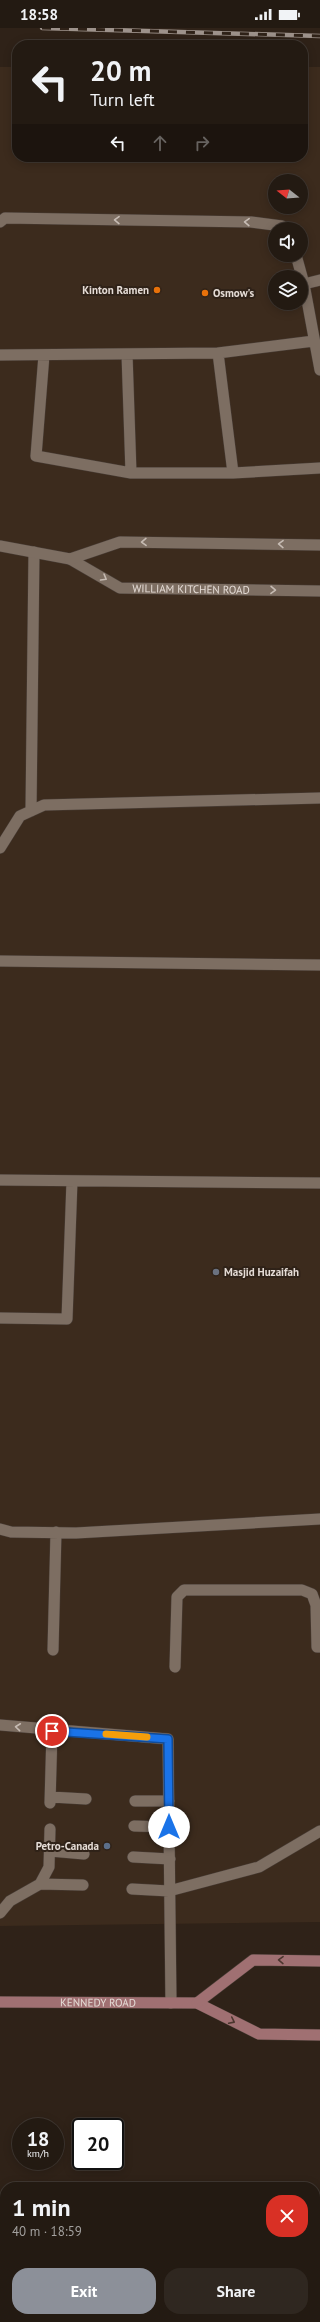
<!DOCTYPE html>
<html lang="en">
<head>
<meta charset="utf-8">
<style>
  :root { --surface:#231a12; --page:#2f2720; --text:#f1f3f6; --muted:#a3a19f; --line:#403832; --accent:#8c9099 }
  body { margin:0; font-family:"PT Sans",sans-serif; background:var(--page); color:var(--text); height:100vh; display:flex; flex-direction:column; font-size:15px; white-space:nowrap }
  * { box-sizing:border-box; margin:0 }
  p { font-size:13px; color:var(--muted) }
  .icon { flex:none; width:22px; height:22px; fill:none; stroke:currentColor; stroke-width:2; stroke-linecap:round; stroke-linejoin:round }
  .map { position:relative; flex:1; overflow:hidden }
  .panel { position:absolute; left:0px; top:2154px; width:320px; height:140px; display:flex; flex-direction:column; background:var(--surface); border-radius:16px 16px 0 0; box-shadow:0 2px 10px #0003,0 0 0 1px var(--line) }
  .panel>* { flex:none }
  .hud { position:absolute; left:12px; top:12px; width:296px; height:122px; border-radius:16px; box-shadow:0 2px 10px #0003,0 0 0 1px var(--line); background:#231a12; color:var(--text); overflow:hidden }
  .needle { width:26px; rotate:287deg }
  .controls { position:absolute; left:268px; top:146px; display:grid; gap:8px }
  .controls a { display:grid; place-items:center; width:40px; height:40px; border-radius:50%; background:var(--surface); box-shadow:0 2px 10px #0003,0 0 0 1px var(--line); font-size:20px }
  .speed { position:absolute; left:12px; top:2090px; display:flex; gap:8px; font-size:20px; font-weight:700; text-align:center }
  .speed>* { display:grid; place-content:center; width:52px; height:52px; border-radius:50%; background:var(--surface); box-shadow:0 2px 10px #0003,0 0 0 1px var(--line); line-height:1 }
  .speed small { font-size:10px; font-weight:400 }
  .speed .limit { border:2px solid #111; border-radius:6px; background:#fff; color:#111 }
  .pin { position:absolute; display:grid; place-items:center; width:34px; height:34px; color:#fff; margin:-17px; border:2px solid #fff; border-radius:50%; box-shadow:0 1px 4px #0007 }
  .me { position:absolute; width:44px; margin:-22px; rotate:0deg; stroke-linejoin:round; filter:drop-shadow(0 0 3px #0008) }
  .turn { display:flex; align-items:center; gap:14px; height:84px; padding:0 12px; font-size:18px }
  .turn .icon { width:52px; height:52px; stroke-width:2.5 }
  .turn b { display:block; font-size:28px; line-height:34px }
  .lanes { display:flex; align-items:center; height:38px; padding:0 12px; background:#0003; justify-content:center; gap:20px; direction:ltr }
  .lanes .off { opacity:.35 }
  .round { display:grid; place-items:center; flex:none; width:42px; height:42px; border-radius:16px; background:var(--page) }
  .headline { display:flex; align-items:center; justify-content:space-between; height:68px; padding:0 12px }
  h1 { font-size:24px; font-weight:600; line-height:30px }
  .cta { display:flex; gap:8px; margin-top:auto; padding:8px 12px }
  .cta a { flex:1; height:46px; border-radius:16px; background:var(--accent); color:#fff; font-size:16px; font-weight:600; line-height:46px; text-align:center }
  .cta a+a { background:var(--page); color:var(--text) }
  .status { display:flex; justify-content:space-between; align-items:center; height:28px; padding:0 20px; background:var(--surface); direction:ltr }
  .status svg { height:11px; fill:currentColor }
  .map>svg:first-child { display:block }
  .built { fill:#3c2b1d; fill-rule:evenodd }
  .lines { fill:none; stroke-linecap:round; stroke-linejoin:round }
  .service-casing { stroke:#483d36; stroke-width:12 }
  .tertiary-casing { stroke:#483d36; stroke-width:12 }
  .secondary-casing { stroke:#483d36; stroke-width:12 }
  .service { stroke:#7d6e62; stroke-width:11 }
  .tertiary { stroke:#7d6e62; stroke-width:11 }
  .secondary { stroke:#a07072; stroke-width:11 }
  .rail-casing { stroke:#9d928b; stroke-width:4.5 }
  .rail { stroke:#2f2218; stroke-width:3; stroke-dasharray:9; stroke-linecap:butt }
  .oneway { stroke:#c6bbb3 }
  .oneway2 { stroke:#4b362e }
  .route-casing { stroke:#114b97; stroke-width:10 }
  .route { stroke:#1a73e8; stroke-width:7 }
  .slow { stroke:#f59e0b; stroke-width:7 }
  .food-dot { fill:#e8710a; stroke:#2f2218; stroke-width:1.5 }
  .worship-dot { fill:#6b7280; stroke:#2f2218; stroke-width:1.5 }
  .service-dot { fill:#5c6f8a; stroke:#2f2218; stroke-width:1.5 }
  .labels { text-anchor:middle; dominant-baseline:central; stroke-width:4; stroke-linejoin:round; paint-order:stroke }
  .poi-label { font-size:11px; font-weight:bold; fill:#e5dcd6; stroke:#2f2218; text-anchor:end }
  .street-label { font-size:11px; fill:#e5dcd6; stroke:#2f2218 }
</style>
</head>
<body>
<div class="status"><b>18:58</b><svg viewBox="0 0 49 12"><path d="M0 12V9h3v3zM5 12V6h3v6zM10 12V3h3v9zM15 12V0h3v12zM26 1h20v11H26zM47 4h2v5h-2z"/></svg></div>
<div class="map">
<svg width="320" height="2294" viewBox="0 0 320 2294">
  <rect width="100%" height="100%" fill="#2f2218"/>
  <path class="built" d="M0,39h17v90h286v-90h17v1855l-320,4zM275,153h26v26h-26zM275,201h26v26h-26zM275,249h26v26h-26z"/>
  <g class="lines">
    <defs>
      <path id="service" d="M0,194l5,-4 246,4 31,4 2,3
        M296,227l8,29 16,86
        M304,256l16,-4
        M218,325l15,120
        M127,326l4,119
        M0,327l218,-2 96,-12
        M44,327l-8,101 95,17h102l87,-5
        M31,783l3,-259
        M0,820l20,-32 24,-11 276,-7
        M0,933l320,4
        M0,1152l320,3
        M0,1290l67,1 5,-138
        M0,1501l11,3 65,1 244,-14
        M53,1622l3,-118
        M175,1639l2,-70 7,-7h118l10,4 4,11 1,42h3
        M0,1697l168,14 3,264
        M51,1769l35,2
        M135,1773h34
        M50,1775l2,-72
        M134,1798l35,1
        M50,1823l34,3
        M133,1829l37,2
        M40,1856l43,1
        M132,1861l37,2 90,-24 61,-36
        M0,1885l10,-12 30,-17 9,-17 1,-38"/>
      <g id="tertiary">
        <path id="s1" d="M0,518l70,13 50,29 200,3"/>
        <path d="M70,531l50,-17 200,3"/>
      </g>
      <g id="secondary">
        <path id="s2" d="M0,1974l197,1 62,31 61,1"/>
        <path d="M197,1975l56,-43 67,1"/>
      </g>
    </defs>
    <use href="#service" class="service-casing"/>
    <use href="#tertiary" class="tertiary-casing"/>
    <use href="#secondary" class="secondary-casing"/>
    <use href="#service" class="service"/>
    <use href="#tertiary" class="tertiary"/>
    <use href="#secondary" class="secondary"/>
    <defs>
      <path id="rail" d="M42,0l278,8"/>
    </defs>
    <use href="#rail" class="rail-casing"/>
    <use href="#rail" class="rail"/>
  </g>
  <defs><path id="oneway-chevron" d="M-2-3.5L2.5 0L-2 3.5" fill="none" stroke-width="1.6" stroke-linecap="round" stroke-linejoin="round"/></defs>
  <g class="oneway">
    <use href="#oneway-chevron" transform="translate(117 192) rotate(-179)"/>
    <use href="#oneway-chevron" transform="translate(247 194) rotate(-178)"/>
    <use href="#oneway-chevron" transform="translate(144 514) rotate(179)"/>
    <use href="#oneway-chevron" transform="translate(281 516) rotate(-179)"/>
    <use href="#oneway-chevron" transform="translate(104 550) rotate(30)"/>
    <use href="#oneway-chevron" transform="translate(273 562) rotate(1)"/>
    <use href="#oneway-chevron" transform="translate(18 1699) rotate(-174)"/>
  </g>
  <g class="oneway2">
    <use href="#oneway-chevron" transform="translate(281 1932) rotate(-179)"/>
    <use href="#oneway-chevron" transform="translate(232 1993) rotate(26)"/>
  </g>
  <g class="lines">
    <defs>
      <path id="route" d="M52,1703l116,8 1,88"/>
    </defs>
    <use href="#route" class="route-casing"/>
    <use href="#route" class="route"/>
    <path class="slow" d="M106,1706l41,3"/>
  </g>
  <g class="food-dot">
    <circle cx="157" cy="262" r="4"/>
    <circle cx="205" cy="265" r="4"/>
  </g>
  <circle class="worship-dot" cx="216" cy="1244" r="4"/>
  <circle class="service-dot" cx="107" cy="1818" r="4"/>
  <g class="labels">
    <g class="poi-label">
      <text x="149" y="262">Kinton Ramen</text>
      <text x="213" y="265" text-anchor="start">Osmow's</text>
      <text x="224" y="1244" text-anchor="start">Masjid Huzaifah</text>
      <text x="99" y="1818">Petro-Canada</text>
    </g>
    <g class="street-label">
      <text stroke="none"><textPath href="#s1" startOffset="200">WILLIAM KITCHEN ROAD</textPath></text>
      <text stroke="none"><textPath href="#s2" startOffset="98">KENNEDY ROAD</textPath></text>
    </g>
  </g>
</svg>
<div class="controls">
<a><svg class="needle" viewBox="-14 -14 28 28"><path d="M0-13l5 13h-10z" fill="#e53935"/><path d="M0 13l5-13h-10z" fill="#a3a19f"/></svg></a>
<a><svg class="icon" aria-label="sound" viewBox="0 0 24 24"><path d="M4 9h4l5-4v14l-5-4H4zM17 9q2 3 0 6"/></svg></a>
<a><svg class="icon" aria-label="layers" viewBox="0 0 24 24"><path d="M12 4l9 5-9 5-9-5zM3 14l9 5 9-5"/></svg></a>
</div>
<div class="speed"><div>18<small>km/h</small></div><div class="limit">20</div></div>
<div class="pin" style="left:52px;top:1703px;background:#d93025"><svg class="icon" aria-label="arrive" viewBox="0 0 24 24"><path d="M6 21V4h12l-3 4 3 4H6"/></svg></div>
<svg class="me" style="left:169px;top:1799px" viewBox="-20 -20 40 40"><circle r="19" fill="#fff"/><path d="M0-13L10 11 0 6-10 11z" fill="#1a73e8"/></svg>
<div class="hud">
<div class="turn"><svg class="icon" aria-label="left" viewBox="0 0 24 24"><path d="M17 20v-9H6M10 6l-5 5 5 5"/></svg><div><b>20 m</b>Turn left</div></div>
<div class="lanes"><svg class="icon" aria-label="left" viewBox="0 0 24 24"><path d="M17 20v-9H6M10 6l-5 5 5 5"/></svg><svg class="icon off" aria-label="ahead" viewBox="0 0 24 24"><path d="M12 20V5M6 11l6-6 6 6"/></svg><svg class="icon off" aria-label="right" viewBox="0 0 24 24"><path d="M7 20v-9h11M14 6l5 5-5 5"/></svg></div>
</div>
<section class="panel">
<div class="headline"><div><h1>1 min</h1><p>40 m · 18:59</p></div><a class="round" style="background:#d93025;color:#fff"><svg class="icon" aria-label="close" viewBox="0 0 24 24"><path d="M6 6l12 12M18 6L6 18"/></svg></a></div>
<div class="cta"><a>Exit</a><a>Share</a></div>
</section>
</div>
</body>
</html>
